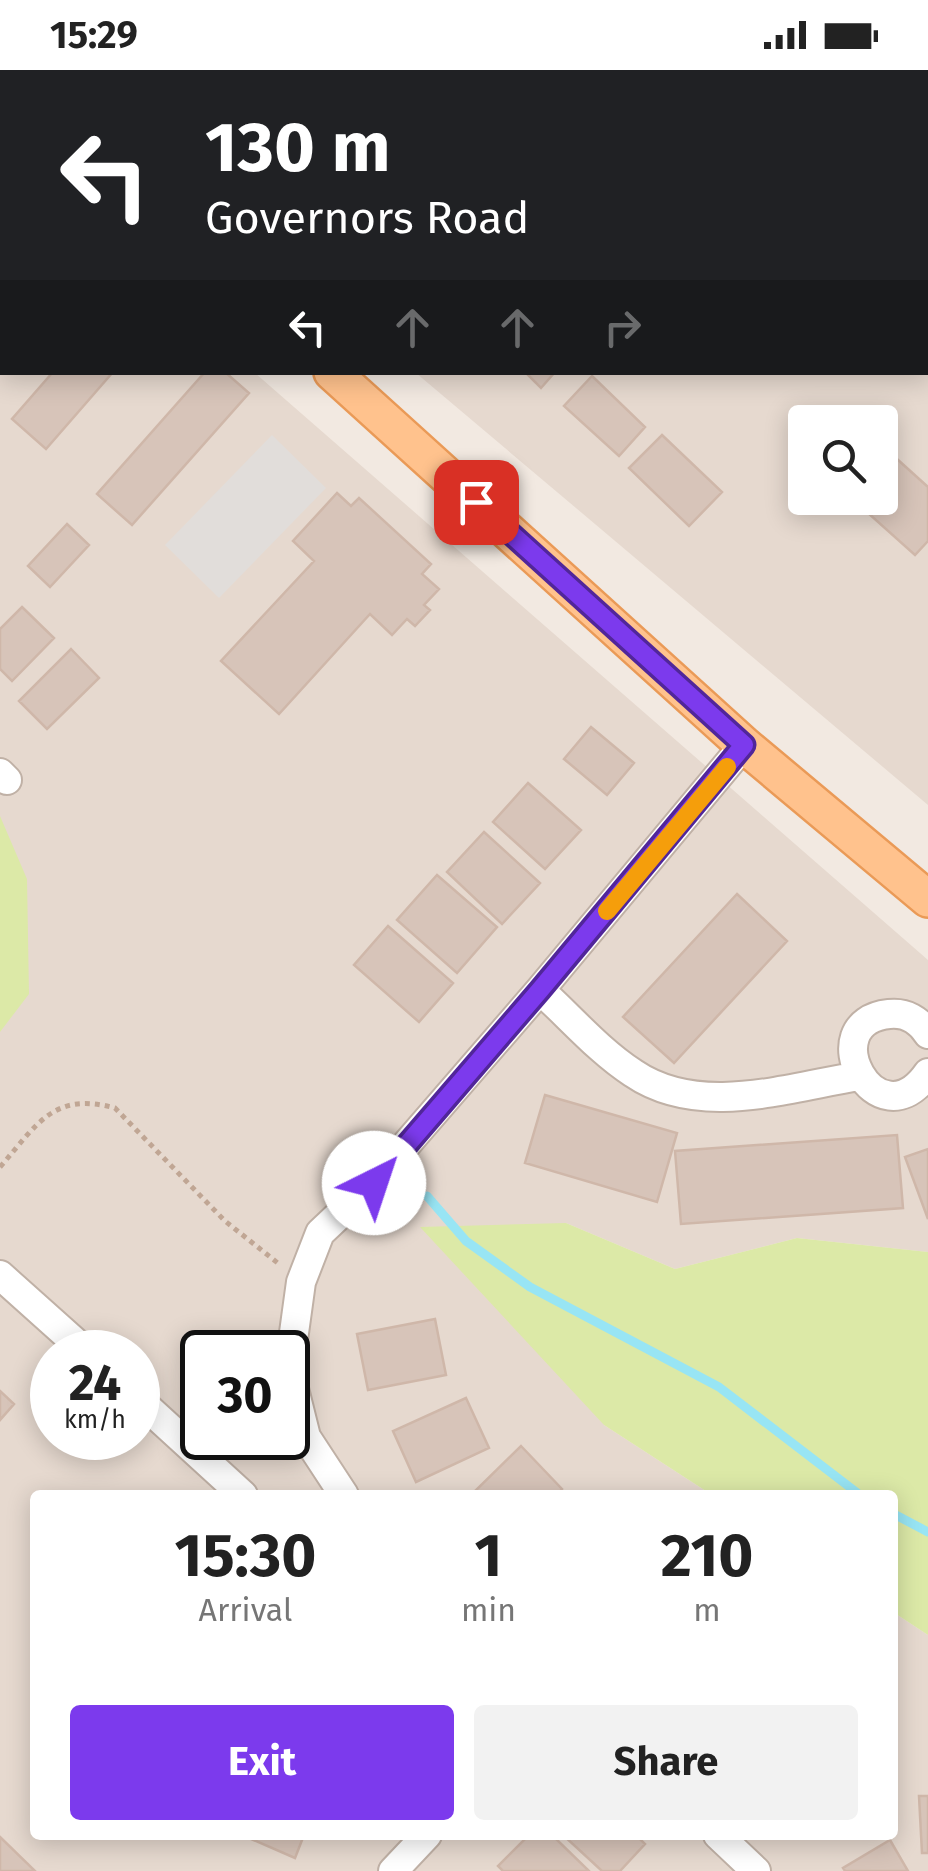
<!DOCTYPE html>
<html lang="en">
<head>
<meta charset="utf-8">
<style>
  :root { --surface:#fff; --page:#f2f2f2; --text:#222; --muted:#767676; --accent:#7c3aed }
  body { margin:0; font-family:"Fira Sans",sans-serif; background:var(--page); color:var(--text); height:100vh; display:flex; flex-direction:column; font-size:38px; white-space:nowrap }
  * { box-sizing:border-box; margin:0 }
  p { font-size:32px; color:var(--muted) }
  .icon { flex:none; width:55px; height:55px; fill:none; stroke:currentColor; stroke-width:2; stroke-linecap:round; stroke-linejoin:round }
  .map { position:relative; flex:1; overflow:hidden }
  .sheet { position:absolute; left:30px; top:1420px; width:868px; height:350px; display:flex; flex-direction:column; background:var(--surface); border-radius:10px; box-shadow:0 5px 25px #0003 }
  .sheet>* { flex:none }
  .guide { position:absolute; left:0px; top:0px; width:930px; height:305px; box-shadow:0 5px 25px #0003; background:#202124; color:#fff; overflow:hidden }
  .fabs { position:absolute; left:788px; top:335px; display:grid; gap:20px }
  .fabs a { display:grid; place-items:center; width:110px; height:110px; border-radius:10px; background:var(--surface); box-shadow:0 5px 25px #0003; font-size:50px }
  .speed { position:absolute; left:30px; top:1260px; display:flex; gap:20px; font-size:50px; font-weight:700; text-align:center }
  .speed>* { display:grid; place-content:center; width:130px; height:130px; border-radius:50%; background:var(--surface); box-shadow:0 5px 25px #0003; line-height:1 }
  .speed small { font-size:25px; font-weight:400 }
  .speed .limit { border:5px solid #111; border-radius:15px; background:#fff; color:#111 }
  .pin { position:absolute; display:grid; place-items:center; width:85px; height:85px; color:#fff; margin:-42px; border-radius:20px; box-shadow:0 5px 15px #0006 }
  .me { position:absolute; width:110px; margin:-55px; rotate:41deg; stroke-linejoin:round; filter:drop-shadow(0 0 8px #0008) }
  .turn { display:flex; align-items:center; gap:35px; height:210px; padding:0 40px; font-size:45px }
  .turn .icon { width:130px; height:130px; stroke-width:2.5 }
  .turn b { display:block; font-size:70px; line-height:85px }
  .lanes { display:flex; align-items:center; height:95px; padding:0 40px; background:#0003; justify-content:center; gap:50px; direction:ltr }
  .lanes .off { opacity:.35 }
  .eta { display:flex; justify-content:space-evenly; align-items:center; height:170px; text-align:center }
  .eta b { font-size:60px; font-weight:700; line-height:70px }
  .button { display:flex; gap:20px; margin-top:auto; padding:20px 40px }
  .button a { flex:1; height:115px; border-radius:10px; background:var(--accent); color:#fff; font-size:40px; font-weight:700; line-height:115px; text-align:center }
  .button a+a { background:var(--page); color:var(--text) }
  .status { display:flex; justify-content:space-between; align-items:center; height:70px; padding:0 50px; background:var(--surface); direction:ltr }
  .status svg { height:28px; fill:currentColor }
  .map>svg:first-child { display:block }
  .residential { fill:#e6d9cf; fill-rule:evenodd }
  .green { fill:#dce9a7 }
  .parking { fill:#e1ddda }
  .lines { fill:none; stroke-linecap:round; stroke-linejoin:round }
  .stream { stroke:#98e5f4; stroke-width:9 }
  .building { fill:#d7c4b9; stroke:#cfb7a9; stroke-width:2.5 }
  .minor-casing { stroke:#c0b1a6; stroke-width:32 }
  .major-casing { stroke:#ea9a57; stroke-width:40 }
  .path { stroke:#c0a694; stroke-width:5; stroke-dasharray:5 5; stroke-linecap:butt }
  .minor { stroke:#fff; stroke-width:28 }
  .major { stroke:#ffc28d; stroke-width:35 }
  .route-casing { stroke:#51269a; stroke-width:25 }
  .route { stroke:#7c3aed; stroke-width:18 }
  .slow { stroke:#f59e0b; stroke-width:18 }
</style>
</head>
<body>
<div class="status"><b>15:29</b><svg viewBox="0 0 49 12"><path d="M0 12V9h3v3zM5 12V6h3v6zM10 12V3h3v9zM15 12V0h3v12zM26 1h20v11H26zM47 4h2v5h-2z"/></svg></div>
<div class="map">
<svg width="928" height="1801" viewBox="0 0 928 1801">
  <rect width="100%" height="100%" fill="#f2e9e1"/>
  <path class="residential" d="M632,0h296v735l-512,-432 512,-1v-300zM805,352h75v76h-75z
    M0,80l2,222 253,1 673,587v292l-131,-14 -122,31 -109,-46 38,202 108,70h-677v340h857l1,-223 35,23v236h-928zM52,1282h86v86h-86zM202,1282h86v86h-86z"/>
  <path class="green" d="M0,746l27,63 2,115 -29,38z
    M566,1153l109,46 122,-31 131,14v383l-35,-23 -1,-117h-180l-108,-70 -184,-198z"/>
  <path class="parking" d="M272,365l54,53 -107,110 -54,-53z"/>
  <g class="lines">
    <path class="stream" d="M427,1126l39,45 64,46 189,100 141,108
      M892,1443l36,19"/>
  </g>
  <path class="building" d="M53,302h60l-67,77 -34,-30z
    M205,302h20l24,21 -117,132 -35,-31z
    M525,302h30l-14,16z
    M592,306l53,51 -26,29 -55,-50z
    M662,365l60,57 -33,34 -60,-58z
    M897,389l31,28v54l-13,14 -57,-51 5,-6h17v-19z
    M337,423l14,13 8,-8 72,66 -9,10 17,15 -15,16 6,5 -15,16 -8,-7 -15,16 -22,-21 -91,100 -58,-53 93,-100 -21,-20z
    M67,454l22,21 -39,42 -22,-21z
    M22,537l32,31 -42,43 -12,-12v-40z
    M71,579l28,29 -52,51 -28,-28z
    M591,657l43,36 -27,32 -43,-36z
    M528,713l53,47 -36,39 -52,-47z
    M484,762l56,51 -38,41 -55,-52z
    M437,805l60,52 -40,46 -60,-53z
    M737,824l50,47 -113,122 -51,-46z
    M388,856l65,57 -34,39 -65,-57z
    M545,1025l132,38 -20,69 -132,-39z
    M897,1065l6,73 -222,16 -6,-73z
    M928,1079v70l-23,-62z
    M435,1249l11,56 -78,15 -11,-56z
    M0,1321l14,13 -14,16z
    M466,1328l23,50 -73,34 -23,-51z
    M521,1376l41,43 -5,6h-86z
    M919,1726h9v57h-6z
    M242,1765h62l-9,23z
    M529,1765h23l37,36h-86l-5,-5z
    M563,1765h73l9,9 -25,27h-18z
    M0,1767l35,34h-35z
    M890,1770l18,31h-63l-2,-3z"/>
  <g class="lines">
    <defs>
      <path id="minor" d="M660,0l3,2
        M870,2l2,-2
        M0,703l7,7
        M540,920c30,27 59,61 93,83 66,45 153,15 226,3
        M928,964c-9,-14 -22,-22 -39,-20 -78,8 -12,132 39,59
        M0,1205l86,77
        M138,1329l105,96
        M344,1425l-38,-58 -17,-68 12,-87 19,-49 53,-50 167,-193 204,-245
        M718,1765l38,36
        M393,1801l34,-36"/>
      <path id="major" d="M0,21l2,2
        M332,302l412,373 184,154"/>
    </defs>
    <use href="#minor" class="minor-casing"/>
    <use href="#major" class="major-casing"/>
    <path class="path" d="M0,1097c37,-42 53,-76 115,-59l110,113 54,43"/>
    <use href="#minor" class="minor"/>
    <use href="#major" class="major"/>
  </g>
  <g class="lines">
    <defs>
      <path id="route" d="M374,1113l166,-193 204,-245 -268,-243"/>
    </defs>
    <use href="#route" class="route-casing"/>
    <use href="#route" class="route"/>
    <path class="slow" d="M607,841l120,-144"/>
  </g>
</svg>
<div class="fabs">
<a><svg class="icon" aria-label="search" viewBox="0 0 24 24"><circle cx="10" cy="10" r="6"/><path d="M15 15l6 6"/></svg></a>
</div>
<div class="speed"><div>24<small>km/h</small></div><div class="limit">30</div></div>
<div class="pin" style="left:476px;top:432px;background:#d93025"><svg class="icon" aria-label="arrive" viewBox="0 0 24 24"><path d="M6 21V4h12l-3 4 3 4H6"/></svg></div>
<svg class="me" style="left:374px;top:1113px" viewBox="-20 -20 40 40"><circle r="19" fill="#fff"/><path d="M0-13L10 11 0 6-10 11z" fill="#7c3aed"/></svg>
<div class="guide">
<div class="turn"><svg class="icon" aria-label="left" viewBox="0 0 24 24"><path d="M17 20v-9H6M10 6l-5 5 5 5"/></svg><div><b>130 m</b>Governors Road</div></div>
<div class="lanes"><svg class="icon" aria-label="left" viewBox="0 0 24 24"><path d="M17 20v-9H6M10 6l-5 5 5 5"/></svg><svg class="icon off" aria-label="ahead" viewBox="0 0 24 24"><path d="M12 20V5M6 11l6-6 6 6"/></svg><svg class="icon off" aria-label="ahead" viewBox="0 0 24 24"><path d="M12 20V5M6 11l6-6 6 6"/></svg><svg class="icon off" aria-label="right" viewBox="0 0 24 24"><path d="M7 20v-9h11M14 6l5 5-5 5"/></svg></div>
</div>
<section class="sheet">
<div class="eta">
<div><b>15:30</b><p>Arrival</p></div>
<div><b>1</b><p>min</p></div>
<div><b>210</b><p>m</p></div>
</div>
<div class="button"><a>Exit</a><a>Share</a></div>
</section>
</div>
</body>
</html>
